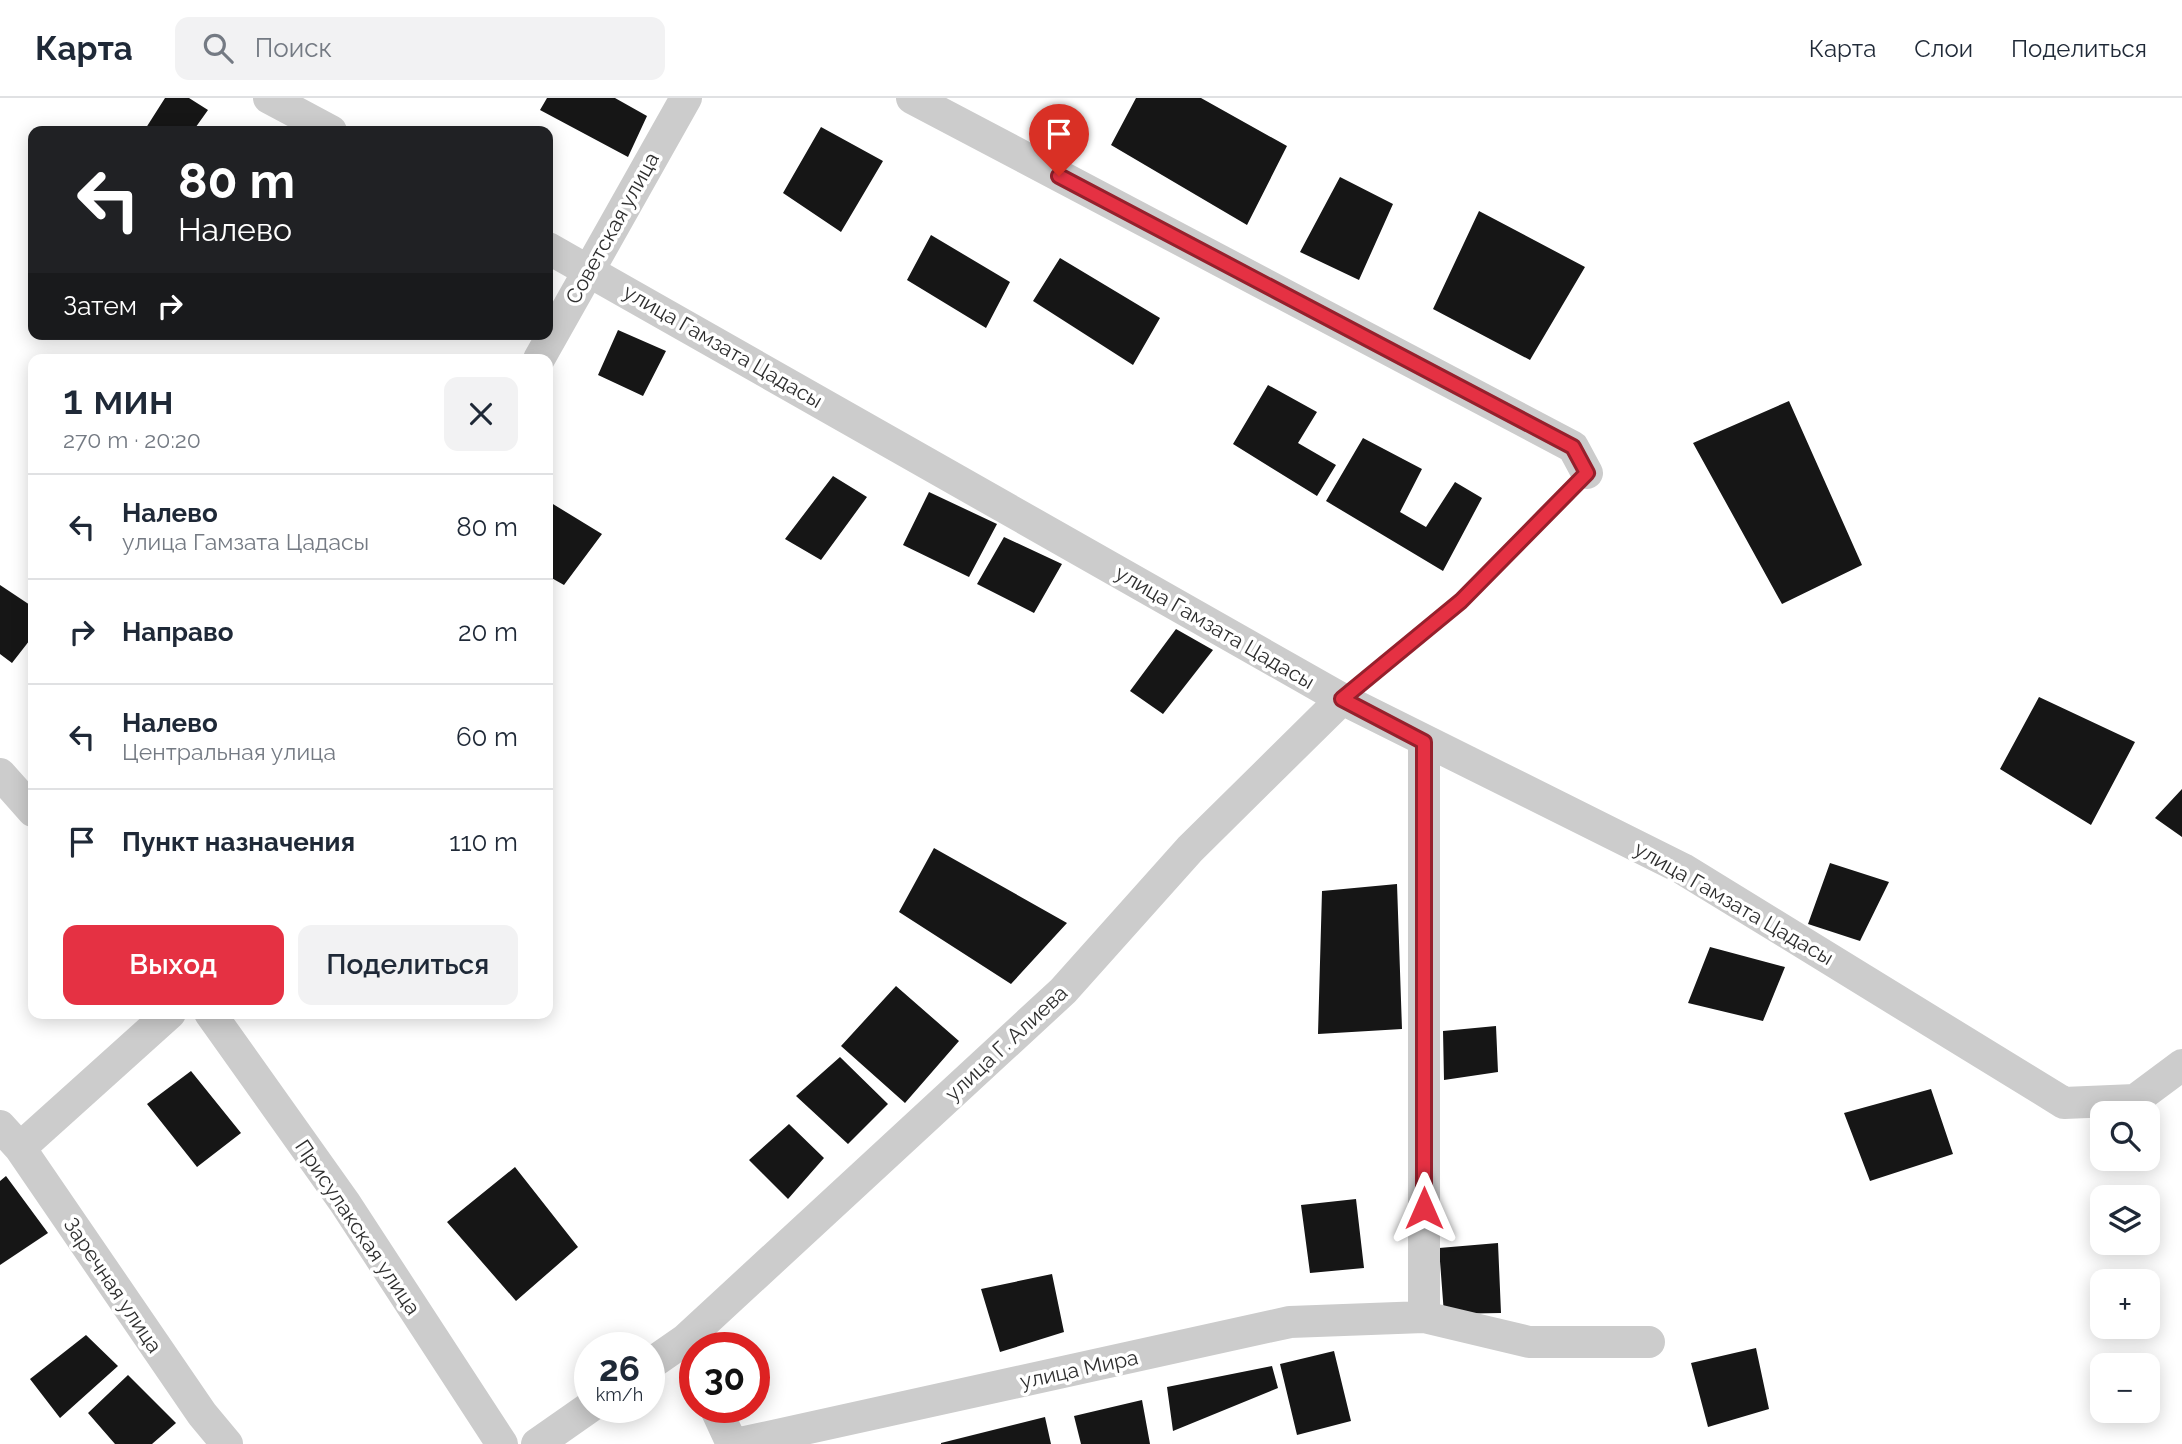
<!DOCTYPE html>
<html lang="ru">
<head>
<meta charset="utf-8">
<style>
  :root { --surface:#fff; --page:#f2f2f3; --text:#1f2937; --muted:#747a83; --line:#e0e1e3; --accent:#e53143 }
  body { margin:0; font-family:Raleway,sans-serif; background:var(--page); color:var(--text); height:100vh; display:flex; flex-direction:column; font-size:26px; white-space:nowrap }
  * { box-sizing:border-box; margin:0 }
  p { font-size:23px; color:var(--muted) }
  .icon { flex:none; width:38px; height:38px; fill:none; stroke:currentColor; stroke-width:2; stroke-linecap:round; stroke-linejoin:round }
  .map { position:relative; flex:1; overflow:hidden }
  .side { position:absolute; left:28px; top:256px; width:525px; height:665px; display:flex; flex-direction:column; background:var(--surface); border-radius:14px; box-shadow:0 4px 18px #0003 }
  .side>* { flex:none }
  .banner { position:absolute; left:28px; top:28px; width:525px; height:214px; border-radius:14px; box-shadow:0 4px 18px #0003; background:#202124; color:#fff; overflow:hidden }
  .tools { position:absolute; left:2090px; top:1003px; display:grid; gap:14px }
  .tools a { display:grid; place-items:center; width:70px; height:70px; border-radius:14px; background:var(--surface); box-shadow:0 4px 18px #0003; font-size:35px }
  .speed { position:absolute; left:574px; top:1234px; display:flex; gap:14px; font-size:35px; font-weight:700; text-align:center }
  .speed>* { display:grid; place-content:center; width:91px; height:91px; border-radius:50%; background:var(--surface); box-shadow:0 4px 18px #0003; line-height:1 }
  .speed small { font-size:18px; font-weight:400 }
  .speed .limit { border:10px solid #d22; background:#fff; color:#111 }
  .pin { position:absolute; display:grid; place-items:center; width:60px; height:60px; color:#fff; margin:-72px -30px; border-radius:50% 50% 50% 0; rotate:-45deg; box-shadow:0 0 7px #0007 }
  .pin .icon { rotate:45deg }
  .me { position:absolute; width:77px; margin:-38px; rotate:0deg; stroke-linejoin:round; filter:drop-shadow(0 0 5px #0008) }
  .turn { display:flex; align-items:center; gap:24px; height:147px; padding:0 35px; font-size:32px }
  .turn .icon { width:91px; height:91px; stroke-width:2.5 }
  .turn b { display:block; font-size:49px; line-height:60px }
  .then { display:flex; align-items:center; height:66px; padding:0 35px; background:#0003; gap:14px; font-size:26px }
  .round { display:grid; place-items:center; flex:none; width:74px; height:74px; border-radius:14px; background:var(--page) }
  .summary { display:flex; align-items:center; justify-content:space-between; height:119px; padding:0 35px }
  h1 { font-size:42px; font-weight:600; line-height:52px }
  .cta { display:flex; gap:14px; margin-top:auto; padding:14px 35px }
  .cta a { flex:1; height:80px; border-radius:14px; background:var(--accent); color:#fff; font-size:28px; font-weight:600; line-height:80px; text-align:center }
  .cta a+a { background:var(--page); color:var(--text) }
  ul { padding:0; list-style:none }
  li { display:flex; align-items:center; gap:21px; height:105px; padding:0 35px; border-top:2px solid var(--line) }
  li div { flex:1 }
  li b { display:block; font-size:26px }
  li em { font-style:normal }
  header { display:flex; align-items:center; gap:42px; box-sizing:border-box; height:98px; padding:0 35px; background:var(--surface); border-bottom:2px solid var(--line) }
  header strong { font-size:33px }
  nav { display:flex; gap:38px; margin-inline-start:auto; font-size:24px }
  .search { width:490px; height:63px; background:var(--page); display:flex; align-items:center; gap:18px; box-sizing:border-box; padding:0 24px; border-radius:14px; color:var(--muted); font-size:26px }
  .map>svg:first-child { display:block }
  .building { fill:#161616 }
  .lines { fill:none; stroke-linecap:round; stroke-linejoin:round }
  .lane { stroke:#ccc; stroke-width:16 }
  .street { stroke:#ccc; stroke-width:32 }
  .route-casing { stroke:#95202c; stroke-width:18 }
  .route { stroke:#e53143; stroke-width:12 }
  .labels { text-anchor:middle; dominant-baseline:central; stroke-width:7; stroke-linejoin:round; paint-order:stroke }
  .street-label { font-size:21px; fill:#2f2f2f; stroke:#fff }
</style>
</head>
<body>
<header>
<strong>Карта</strong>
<div class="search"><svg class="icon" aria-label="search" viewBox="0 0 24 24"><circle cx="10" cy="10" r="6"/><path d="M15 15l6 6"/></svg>Поиск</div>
<nav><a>Карта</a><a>Слои</a><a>Поделиться</a></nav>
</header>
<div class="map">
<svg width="2182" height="1346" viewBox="0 0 2182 1346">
  <rect width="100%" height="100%" fill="#fff"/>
  <path class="building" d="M165,0h24l19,12 -15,21h-49z
    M547,0h68l32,18 -19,41 -88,-47z
    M1136,0h65l86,48 -40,79 -136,-80z
    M821,29l62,34 -42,71 -58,-39z
    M1340,79l53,27 -34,76 -59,-28z
    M1479,113l106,56 -55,93 -97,-51z
    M931,137l79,47 -24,46 -79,-48z
    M1060,160l100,60 -27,47 -100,-64z
    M618,232l48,21 -23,45 -45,-21z
    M1268,287l49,27 -19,31 38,22 -19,31 -84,-52z
    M1789,303l73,164 -80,39 -89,-161z
    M1363,340l59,31 -22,43 26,15 29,-45 27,16 -39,73 -117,-70z
    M833,378l34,21 -46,63 -36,-21z
    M929,394l68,32 -28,53 -66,-32z
    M548,403l54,33 -38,51 -16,-9z
    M1004,439l58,27 -28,49 -57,-29z
    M0,487l33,22v29l-21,27 -12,-9z
    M1176,531l37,21 -50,64 -33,-23z
    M2039,599l96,45 -44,83 -91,-56z
    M2182,691v48l-27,-19z
    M934,750l133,75 -56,61 -112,-72z
    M1830,765l59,19 -29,59 -52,-17z
    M1397,786l5,145 -84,5 4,-143z
    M1710,849l75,20 -22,54 -75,-18z
    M896,888l63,55 -54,62 -64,-57z
    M1496,928l2,46 -54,8 -1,-49z
    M840,959l48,47 -40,40 -52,-48z
    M191,973l50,62 -44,34 -50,-63z
    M1931,991l22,65 -83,27 -26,-68z
    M789,1026l35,34 -36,41 -39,-39z
    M515,1069l63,80 -62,54 -69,-79z
    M6,1078l42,57 -48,32v-84z
    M1356,1101l8,69 -54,5 -9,-68z
    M1498,1145l3,70 -57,1 -5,-66z
    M1052,1176l12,58 -64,20 -19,-63z
    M86,1237l32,31 -58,52 -30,-39z
    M1756,1250l13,61 -61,18 -17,-64z
    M1334,1253l17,70 -54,14 -17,-71z
    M1272,1268l6,22 -105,43 -6,-44z
    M128,1277l48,48 -24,21h-37l-27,-31z
    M1142,1302l8,44h-69l-7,-28z
    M1045,1319l6,27h-110v-1z"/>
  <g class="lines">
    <path class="lane" d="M1342,601l118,-97 127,-129"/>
    <path class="street" d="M269,0l62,33
      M912,0l661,349 14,26
      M548,150l794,451 341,170 381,234 71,-3 47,-35
      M539,261l147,-261
      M1424,644v575
      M0,676l33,37
      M210,915l135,190 157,241
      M0,1028l20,22 182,266 25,30
      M20,1050l150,-135
      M649,1267l36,-25 378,-349 127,-142 152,-150
      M715,1309l17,37
      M537,1346l53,-37
      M736,1346l554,-122 134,-5 105,25h120"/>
  </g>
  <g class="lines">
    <defs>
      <path id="route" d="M1059,78l514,271 14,26 -126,128 -119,98 82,43v466"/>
    </defs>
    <use href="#route" class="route-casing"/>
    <use href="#route" class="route"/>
  </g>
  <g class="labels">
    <g class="street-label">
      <text transform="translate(612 130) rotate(-61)">Советская улица</text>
      <text transform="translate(723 248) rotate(30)">улица Гамзата Цадасы</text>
      <text transform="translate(1215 529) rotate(30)">улица Гамзата Цадасы</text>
      <text transform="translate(1734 805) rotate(30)">улица Гамзата Цадасы</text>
      <text transform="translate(1006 945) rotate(-43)">улица Г. Алиева</text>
      <text transform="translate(358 1129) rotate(56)">Присулакская улица</text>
      <text transform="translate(113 1187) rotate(56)">Заречная улица</text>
      <text transform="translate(1079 1271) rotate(-12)">улица Мира</text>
    </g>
  </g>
</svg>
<div class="tools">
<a><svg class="icon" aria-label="search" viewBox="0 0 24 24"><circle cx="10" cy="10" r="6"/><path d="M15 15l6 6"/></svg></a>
<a><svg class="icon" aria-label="layers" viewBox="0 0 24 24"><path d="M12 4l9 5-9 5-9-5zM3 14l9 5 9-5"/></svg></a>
<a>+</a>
<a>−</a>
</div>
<div class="speed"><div>26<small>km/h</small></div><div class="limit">30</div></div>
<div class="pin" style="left:1059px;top:78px;background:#d93025"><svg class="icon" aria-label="arrive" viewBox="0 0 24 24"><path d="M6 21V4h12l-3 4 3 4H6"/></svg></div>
<svg class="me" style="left:1424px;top:1110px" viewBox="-20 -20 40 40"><path d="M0-17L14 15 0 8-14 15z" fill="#e53143" stroke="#fff" stroke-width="4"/></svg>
<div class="banner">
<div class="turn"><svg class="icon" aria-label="left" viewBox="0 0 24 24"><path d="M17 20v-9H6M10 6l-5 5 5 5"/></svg><div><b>80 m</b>Налево</div></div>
<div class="then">Затем<svg class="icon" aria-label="right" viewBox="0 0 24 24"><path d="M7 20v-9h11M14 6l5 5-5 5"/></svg></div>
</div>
<section class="side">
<div class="summary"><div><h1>1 мин</h1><p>270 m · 20:20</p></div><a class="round"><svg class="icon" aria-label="close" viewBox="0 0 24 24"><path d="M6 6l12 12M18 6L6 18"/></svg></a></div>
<ul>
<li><svg class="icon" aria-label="left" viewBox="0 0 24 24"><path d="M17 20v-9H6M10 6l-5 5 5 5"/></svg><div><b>Налево</b><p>улица Гамзата Цадасы</p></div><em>80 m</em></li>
<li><svg class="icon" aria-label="right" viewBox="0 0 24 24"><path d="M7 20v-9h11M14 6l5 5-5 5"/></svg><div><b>Направо</b></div><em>20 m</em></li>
<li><svg class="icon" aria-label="left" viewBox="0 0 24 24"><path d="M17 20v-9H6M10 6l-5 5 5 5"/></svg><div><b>Налево</b><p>Центральная улица</p></div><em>60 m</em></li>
<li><svg class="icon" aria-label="arrive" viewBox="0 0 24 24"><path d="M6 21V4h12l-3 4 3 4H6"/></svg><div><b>Пункт назначения</b></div><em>110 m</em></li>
</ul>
<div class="cta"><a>Выход</a><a>Поделиться</a></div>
</section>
</div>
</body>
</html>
